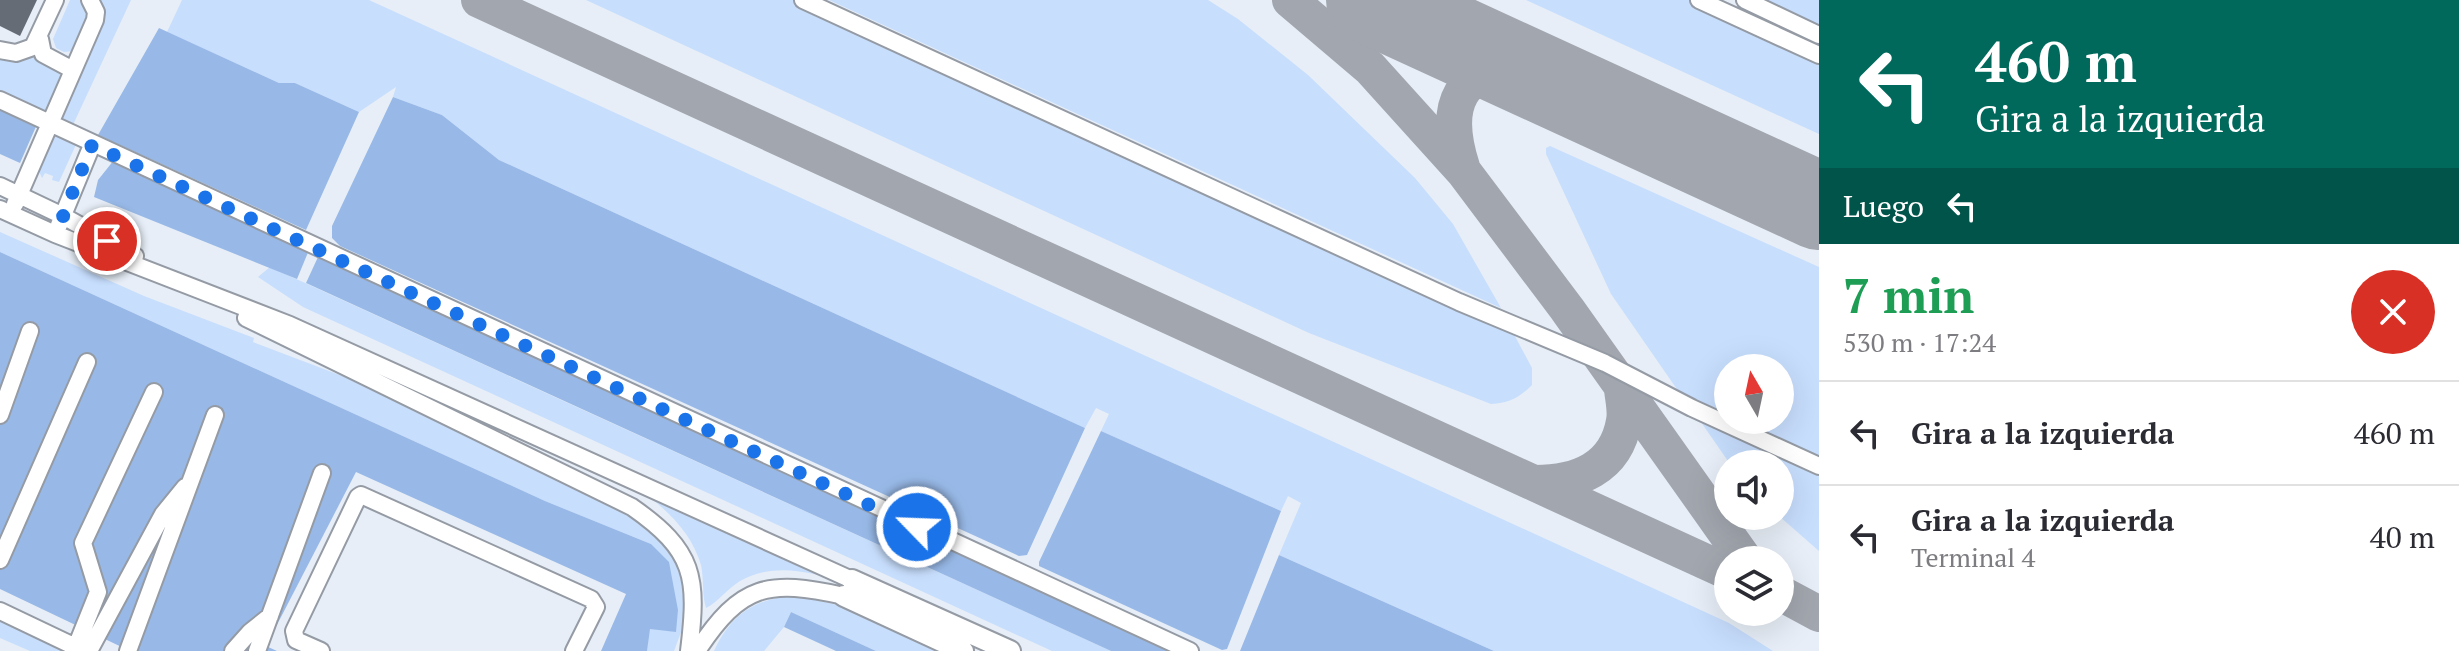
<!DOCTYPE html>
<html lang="es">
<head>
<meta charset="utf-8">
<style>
  :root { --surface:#fff; --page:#f2f2f3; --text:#2b2b33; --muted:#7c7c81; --line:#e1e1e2 }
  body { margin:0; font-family:"PT Serif",serif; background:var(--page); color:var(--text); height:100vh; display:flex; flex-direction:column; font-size:30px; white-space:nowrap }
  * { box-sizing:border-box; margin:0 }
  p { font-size:26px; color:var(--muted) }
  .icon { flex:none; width:44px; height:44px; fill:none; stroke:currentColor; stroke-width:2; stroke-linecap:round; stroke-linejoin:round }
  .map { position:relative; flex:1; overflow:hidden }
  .details { display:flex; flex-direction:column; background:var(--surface); width:640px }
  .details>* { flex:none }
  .guide { background:#00695c; color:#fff; overflow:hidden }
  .needle { width:52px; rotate:351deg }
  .fabs { position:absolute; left:1714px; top:354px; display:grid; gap:16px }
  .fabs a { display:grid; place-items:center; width:80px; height:80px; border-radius:50%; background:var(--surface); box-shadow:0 8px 32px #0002; font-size:40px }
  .pin { position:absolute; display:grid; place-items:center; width:68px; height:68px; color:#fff; margin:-34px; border:4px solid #fff; border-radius:50%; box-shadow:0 2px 8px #0007 }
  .me { position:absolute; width:88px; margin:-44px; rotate:294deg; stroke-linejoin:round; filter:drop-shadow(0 0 6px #0008) }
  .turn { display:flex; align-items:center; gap:28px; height:168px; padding:0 24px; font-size:36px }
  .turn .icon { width:104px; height:104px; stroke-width:2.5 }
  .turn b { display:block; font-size:56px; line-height:68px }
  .then { display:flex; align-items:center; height:76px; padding:0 24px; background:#0003; gap:16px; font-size:30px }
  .round { display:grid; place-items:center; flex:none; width:84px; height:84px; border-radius:42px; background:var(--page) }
  .head { display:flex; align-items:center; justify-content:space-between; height:136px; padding:0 24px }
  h1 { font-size:48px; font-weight:700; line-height:60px; color:#1e9e55 }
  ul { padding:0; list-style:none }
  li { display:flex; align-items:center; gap:24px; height:104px; padding:0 24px; border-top:2px solid var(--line) }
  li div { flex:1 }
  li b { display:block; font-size:30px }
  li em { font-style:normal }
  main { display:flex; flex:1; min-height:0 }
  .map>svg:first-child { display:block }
  .green { fill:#c7defd }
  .forest { fill:#98b9e7 }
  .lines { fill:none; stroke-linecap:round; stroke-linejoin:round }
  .taxiway { stroke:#a2a6ae; stroke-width:36 }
  .runway { stroke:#a2a6ae; stroke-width:88 }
  .building { fill:#666c75 }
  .minor-casing { stroke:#959ba4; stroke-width:20 }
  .major-casing { stroke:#959ba4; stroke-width:24 }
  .minor { stroke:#fff; stroke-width:16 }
  .major { stroke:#fff; stroke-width:20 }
  .route { stroke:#1a73e8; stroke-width:14; stroke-dasharray:0 25.2 }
</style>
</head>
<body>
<main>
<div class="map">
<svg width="1819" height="651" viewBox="0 0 1819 651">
  <rect width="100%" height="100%" fill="#e7eef7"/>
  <path class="green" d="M70,0h14c12,16 -3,36 -10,51l-10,1 -8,-4 -3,-9z
    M96,0h35l-59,127 -17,-6z
    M182,0h187l1360,623 44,28h-279l-215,-96 22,-52 -13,-7 -7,15 -180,-80 8,-17 -13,-6 -11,20 -586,-268 -57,-45 -49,-18 3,-10 -37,25 -64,-29h-16l-112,-51z
    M586,0h211l713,327 22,41v17c-13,13 -23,18 -41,19l-182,-71z
    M829,0h379l30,19 70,56 107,103 38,46 48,84z
    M1526,0h187l106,49v85z
    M1760,0h59v27z
    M28,52c46,22 37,22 16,64l-44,-21v-42z
    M53,129l24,3 6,-3 -24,53 -7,-2 1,-4 -8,-3 -3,5 -5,-11z
    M1550,146l269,121v190l-82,-37h43v-52h-52v48l-47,-21 -70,-101 -65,-140v-6z
    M0,232l144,64 110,42 -1,4 105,40 272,127 52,53 5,54 -13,35h-27l4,-107 -106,-43 -545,-249z
    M270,267l841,384h-59l-749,-344 -45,-30z
    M1692,409l127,57v85l-40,-35 1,-52h-50z
    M633,485l216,98c-36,-10 -74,-22 -109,-2 -13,8 -22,21 -34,27 -4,-13 -2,-29 -5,-43 -10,-35 -39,-60 -68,-80z
    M794,595l52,12 102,44h-72l-85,-39 -7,15 -20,24h-50c18,-38 40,-51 80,-56z
    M0,618l62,28v5h-32l-30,-13z"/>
  <path class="forest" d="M159,28l120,55h16l64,29 -53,118 -208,-95z
    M393,97l49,18 57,45 586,268 -58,127 -8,1 -679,-310 -8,-8v-12z
    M0,104l38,18 -18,41 -20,-9z
    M114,160l195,90 -12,29 -203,-82 4,-17z
    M0,252l545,249 106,43 18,18 9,48 -2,22 -26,-3 -3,22h-46l25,-57 -270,-122 -90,174 11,5h-147l-130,-62z
    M318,257l859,394h-66l-805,-368z
    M1101,431l180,80 -54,138 -5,1 -183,-84v-4z
    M1279,555l215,96h-254z
    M791,612l85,39h-40l-52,-24z"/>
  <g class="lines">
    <path class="taxiway" d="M479,0l1249,572
      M1290,0l80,68 94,104 103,137 178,251
      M1462,167c-19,-60 -5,-104 66,-94
      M1535,483c42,0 81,-14 89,-62 2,-10 -1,-22 -2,-32
      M1780,593l39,21"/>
    <path class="runway" d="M1370,0l449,206"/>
  </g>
  <path class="building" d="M0,0h37l-17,36 -20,-10z"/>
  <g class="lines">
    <defs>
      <path id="minor" d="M803,0l656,302 146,61 87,45 127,58
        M1699,0l120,55
        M1745,0l74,35
        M40,39l3,15 30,16
        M0,50l16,3 17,-6 22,-47
        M0,100l1190,551
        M0,186l63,30 72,40
        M15,204l80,-184 1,-8 -6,-12
        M0,209l55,25 235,91 562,255
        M59,225l33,-80
        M246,318l386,189c63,44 66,70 57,144
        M0,415l30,-84
        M0,560l87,-198
        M0,611l84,40
        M76,647l22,-55 -15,-49 71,-151
        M89,651l74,-137 22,-27
        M128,651l87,-236
        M233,651l17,-19 20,-16
        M257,651l65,-178
        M321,651l-25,-11 -2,-9 64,-134 3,-2 230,104 5,8 -22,44
        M697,651c44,-67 71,-72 147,-55"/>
      <path id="major" d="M852,580l158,71
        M844,596l119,55"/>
    </defs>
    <use href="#minor" class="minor-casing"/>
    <use href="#major" class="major-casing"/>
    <use href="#minor" class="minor"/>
    <use href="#major" class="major"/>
  </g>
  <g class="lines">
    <path class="route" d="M107,241l-44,-25 29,-71 825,382"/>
  </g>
</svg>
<div class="fabs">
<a><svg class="needle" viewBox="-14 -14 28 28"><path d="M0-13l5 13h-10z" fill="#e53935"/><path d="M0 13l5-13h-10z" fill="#7c7c81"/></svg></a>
<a><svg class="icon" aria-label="sound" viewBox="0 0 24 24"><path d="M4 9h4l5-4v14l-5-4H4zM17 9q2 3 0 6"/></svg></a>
<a><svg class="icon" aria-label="layers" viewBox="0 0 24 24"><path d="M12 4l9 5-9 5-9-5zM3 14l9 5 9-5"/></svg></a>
</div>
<div class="pin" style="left:107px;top:241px;background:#d93025"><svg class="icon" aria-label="arrive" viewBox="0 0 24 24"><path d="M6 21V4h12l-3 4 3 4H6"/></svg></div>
<svg class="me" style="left:917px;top:527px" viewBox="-20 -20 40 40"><circle r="17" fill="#1a73e8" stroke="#fff" stroke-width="3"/><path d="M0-11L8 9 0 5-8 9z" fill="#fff"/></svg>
</div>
<section class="details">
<div class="guide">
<div class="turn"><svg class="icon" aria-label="left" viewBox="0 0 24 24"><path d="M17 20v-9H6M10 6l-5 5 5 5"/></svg><div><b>460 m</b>Gira a la izquierda</div></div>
<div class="then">Luego<svg class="icon" aria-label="left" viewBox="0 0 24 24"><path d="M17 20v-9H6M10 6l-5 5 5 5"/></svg></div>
</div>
<div class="head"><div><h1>7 min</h1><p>530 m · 17:24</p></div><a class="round" style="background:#d93025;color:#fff"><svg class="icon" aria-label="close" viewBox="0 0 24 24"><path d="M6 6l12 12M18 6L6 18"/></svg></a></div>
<ul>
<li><svg class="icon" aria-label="left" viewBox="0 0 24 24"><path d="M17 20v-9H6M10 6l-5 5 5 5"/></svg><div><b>Gira a la izquierda</b></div><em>460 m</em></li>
<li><svg class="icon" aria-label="left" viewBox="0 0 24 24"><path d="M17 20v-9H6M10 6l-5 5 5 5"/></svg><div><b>Gira a la izquierda</b><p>Terminal 4</p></div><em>40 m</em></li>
</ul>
</section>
</main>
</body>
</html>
